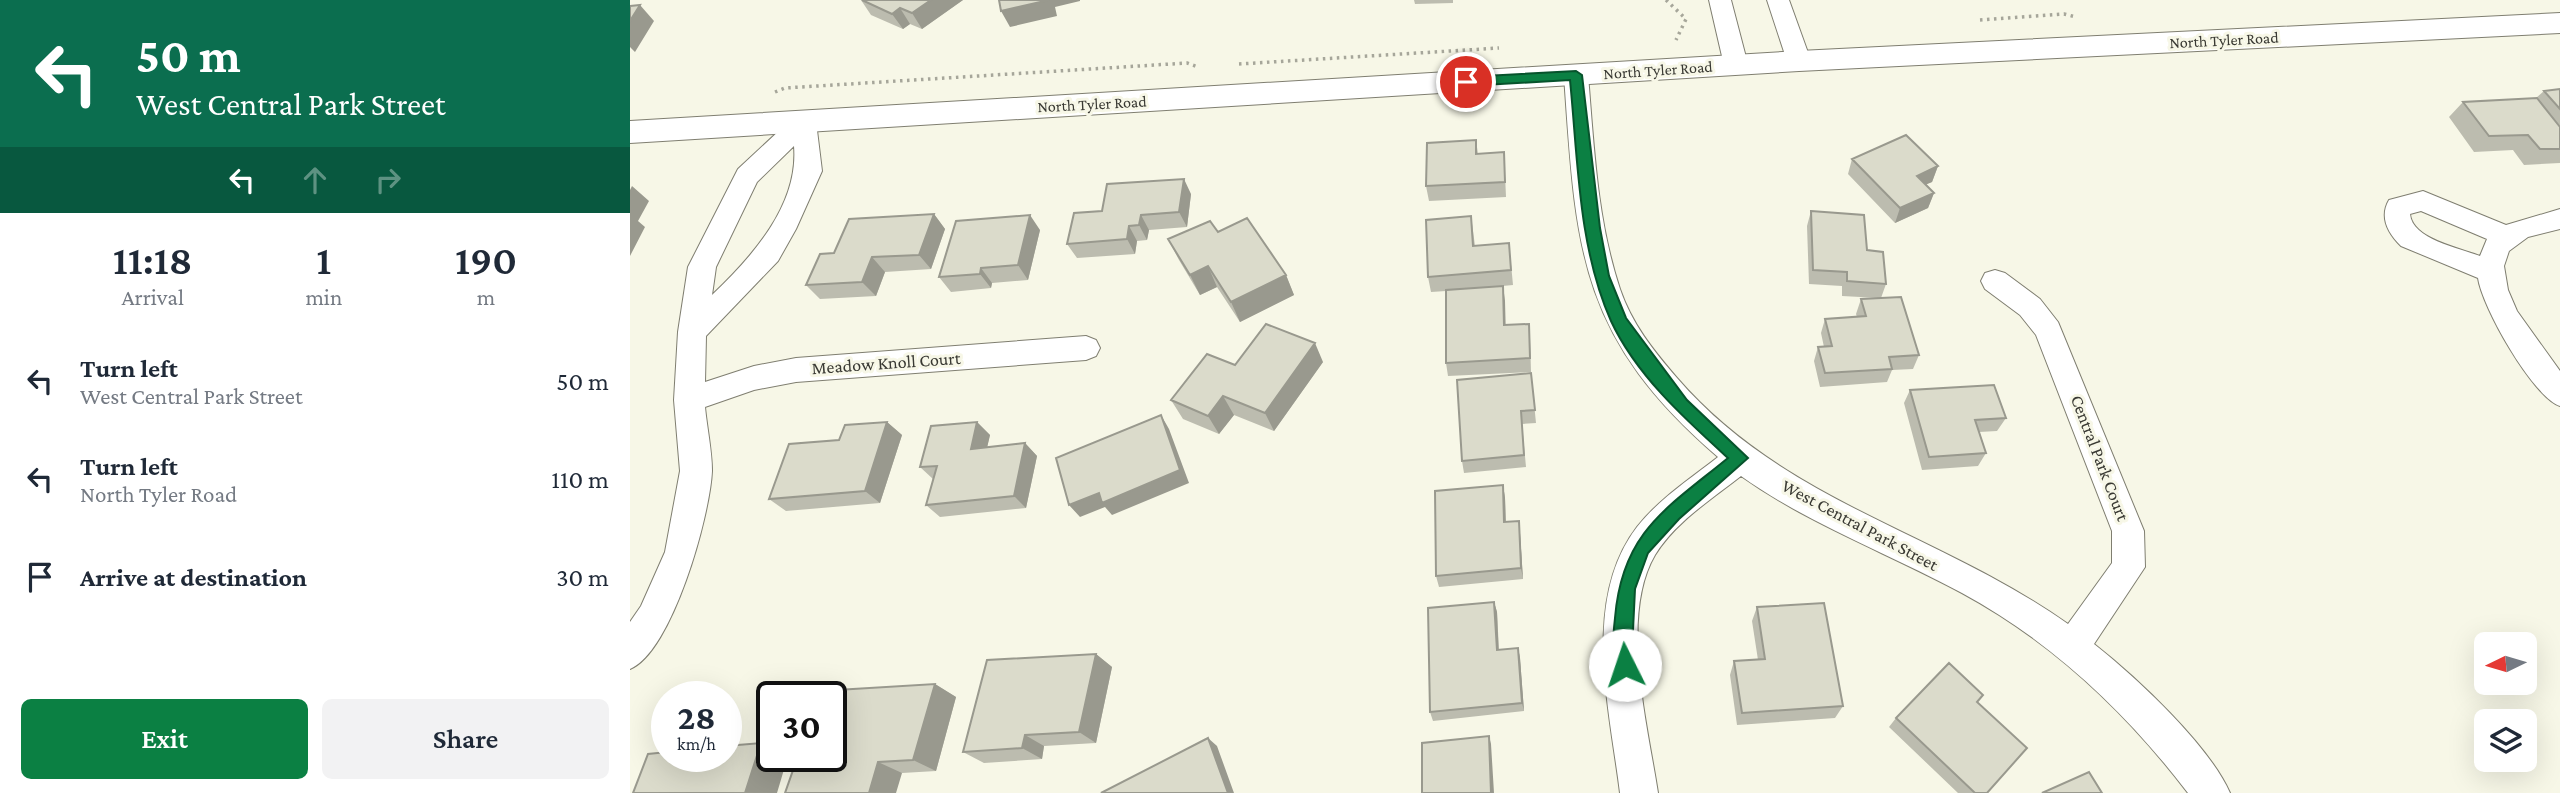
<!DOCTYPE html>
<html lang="en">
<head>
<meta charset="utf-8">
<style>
  :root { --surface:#fff; --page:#f2f2f3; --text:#1f2937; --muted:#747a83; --accent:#0b8043 }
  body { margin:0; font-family:"Crimson Pro",serif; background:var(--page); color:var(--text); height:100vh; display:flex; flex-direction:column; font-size:26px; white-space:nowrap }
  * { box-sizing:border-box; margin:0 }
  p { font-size:23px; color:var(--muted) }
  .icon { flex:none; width:38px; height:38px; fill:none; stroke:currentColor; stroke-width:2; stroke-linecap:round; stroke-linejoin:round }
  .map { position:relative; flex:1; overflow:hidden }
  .side { display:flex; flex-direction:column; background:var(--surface); width:630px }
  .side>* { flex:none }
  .banner { background:#0b6e4f; color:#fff; overflow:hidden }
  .needle { width:46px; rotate:265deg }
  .tools { position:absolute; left:1844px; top:632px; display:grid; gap:14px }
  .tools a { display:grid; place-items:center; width:63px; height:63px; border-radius:10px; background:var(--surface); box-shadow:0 7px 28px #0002; font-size:35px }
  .speed { position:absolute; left:21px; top:681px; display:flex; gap:14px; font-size:35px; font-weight:700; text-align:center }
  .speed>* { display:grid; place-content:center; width:91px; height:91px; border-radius:50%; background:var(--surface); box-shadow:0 7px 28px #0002; line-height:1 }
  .speed small { font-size:18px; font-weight:400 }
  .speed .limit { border:4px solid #111; border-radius:10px; background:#fff; color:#111 }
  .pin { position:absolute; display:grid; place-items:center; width:60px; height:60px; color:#fff; margin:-30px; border:4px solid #fff; border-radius:50%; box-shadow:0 2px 7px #0007 }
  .me { position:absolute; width:77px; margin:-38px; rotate:356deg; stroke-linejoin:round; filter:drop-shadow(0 0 5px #0008) }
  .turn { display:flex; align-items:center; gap:24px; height:147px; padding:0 21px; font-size:32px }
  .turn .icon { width:91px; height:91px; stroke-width:2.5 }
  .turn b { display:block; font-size:49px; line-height:60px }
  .lanes { display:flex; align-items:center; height:66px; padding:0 21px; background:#0003; justify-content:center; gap:35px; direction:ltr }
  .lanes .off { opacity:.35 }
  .eta { display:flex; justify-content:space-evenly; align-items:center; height:119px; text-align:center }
  .eta b { font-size:42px; font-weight:600; line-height:49px }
  .cta { display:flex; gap:14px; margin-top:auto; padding:14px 21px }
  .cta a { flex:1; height:80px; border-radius:10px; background:var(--accent); color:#fff; font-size:28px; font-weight:600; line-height:80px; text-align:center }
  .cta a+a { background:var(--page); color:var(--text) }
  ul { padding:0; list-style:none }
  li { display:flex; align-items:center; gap:21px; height:98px; padding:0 21px }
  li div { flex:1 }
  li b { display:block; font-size:26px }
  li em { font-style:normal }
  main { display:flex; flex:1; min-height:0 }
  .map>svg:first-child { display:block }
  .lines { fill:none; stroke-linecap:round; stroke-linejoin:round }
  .minor-casing { stroke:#7f7e70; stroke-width:2 }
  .secondary-casing { stroke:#7f7e70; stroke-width:2 }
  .path { stroke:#a6a69a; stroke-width:3.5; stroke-dasharray:2.5 4.5; stroke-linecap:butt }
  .minor { fill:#fff; fill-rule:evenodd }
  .secondary { fill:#fff; fill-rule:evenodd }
  .wall { fill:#bcbcaf }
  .shaded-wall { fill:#99998e }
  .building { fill:#dbdbcb; stroke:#99998e; stroke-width:2 }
  .route { fill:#0b8043; stroke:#07532c; stroke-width:2 }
  .labels { text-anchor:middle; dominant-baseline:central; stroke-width:6; stroke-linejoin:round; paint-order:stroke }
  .far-street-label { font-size:16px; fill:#393933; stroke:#f7f7e7 }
  .street-label { font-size:18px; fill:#393933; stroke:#f7f7e7 }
</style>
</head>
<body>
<main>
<section class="side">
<div class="banner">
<div class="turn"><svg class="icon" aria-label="left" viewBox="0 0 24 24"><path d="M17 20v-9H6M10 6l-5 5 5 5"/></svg><div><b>50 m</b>West Central Park Street</div></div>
<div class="lanes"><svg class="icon" aria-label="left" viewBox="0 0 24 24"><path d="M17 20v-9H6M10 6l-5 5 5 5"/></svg><svg class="icon off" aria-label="ahead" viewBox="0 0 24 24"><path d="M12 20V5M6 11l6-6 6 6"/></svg><svg class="icon off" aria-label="right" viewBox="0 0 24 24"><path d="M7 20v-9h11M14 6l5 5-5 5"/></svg></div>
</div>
<div class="eta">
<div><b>11:18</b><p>Arrival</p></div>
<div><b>1</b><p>min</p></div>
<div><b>190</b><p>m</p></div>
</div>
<ul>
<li><svg class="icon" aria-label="left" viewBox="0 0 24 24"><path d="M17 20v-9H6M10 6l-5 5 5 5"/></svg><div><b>Turn left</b><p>West Central Park Street</p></div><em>50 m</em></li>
<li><svg class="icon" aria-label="left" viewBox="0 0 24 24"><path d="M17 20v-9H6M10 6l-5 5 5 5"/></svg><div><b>Turn left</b><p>North Tyler Road</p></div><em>110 m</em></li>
<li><svg class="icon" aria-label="arrive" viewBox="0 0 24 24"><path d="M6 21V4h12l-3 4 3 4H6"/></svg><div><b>Arrive at destination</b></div><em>30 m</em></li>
</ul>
<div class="cta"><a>Exit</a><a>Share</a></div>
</section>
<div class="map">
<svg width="1930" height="793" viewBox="0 0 1930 793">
  <rect width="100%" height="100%" fill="#f7f7e7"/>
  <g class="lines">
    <defs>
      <path id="minor" d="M1079,0h22l17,65 -4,6h-16l-4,-6z
        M1137,0h22l22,61 -4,6h-16l-4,-6z
        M946,67l8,2 4,6c6,72 9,145 32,214 12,35 33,61 57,89 108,125 261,154 391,246l44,-61v-32l-76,-196 -16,-20 -35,-26 -4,-8 4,-8 10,-3 10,3 35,26 18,23 86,209 1,36 -51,77c42,33 115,101 136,149h-42c-61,-80 -137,-152 -226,-200 -74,-40 -152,-68 -221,-117 -29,23 -66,46 -86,79 -36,61 -7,172 3,238h-38c-10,-82 -39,-193 17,-266 22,-28 53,-48 81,-70 -140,-121 -142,-208 -154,-382l4,-6z
        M174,113l9,3 3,6 6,49 -26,58 -18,32 -72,75 -1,46 49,-16 42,-8 290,-22 10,4 4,8 -4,8 -10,4 -290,22 -42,8 -49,17c2,21 7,44 7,64 -2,45 -40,181 -82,198v-47l11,-16 24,-54 15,-81 -6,-71 4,-68 10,-65 50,-98 57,-53zM164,146c5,59 -42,111 -82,149l4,-28 41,-85z
        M1793,191l83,34 54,-16v20l-32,8 -19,14 -5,15 4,24 9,21 43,60v35c-27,-9 -78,-99 -82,-128l-77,-32c-13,-13 -22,-29 -12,-46zM1791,211l66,28 -7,17c-21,-8 -68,-17 -70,-42z"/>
      <path id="secondary" d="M1930,13v20l-761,38 -1169,72v-22l1169,-70z"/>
    </defs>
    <use href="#minor" class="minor-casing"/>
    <use href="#secondary" class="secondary-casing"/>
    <path class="path" d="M1036,0l20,19 -10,21
      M1350,20l84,-6 12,3
      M609,64l260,-16
      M145,92l10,-4 402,-25 11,4"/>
    <use href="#minor" class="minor"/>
    <use href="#secondary" class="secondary"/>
  </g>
  <path class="wall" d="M231,0h102l-41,29 -12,-5 -7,5 -32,-14z
    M784,0h39v3l-38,1z
    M1930,89v74l-36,2 -11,-15 -39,2 -25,-35 14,-15 73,-4 8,-7z
    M846,140l2,14 26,-2 2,45 -77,4 -3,-15z
    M1222,159l86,7 -6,16 -6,2 8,9 -6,15 -33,15 -47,-49z
    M561,194l-4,33 -38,3 -2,10 -10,1 -2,13 -58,4 -10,-14 35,-33z
    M1181,211l56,39 19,34 -5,14 38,57 -6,14 -21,1 -5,12 -67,5 -6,-26 4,-14h6l-3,-14 4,-14 32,-2 -1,-3 5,-15 18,-1 -37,-2v-10l-33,-2 -2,-58z
    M304,214l11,15 -14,40 -46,3 -9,24 -56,3 -14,-14 28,-32z
    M841,216l4,30 34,-3 4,42 -32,3 24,13v24l25,13 1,34 -83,4 -2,-13v-72l-15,1 -3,-15z
    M410,230l-12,50 -36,3 -1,5 -40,4 -12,-15z
    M588,232l68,43 8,20 -54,27 -23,-35 -17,8 -21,-35 -11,-21z
    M693,362l-49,69 -40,-16 -15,19 -36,-15 -12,-19 64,-35z
    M901,373l5,50 -14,1 4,43 -62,6 -2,-12z
    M1280,390l96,28 -9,13 -18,1 7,21 -8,13 -56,4 -18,-67z
    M257,422l15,13 -22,68 -94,8 -17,-12 70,-59z
    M347,422l13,13 -3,12 38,-4 12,13 -11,52 -86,9 -14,-12 7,-26 -13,-12z
    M873,485l2,13 1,24 13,-1 4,58 -84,8 -3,-11z
    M864,602l3,10 2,38 19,-2 2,10 4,53 -91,10 -3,-9z
    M1127,607l86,99 -8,12 -98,7 -7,-50 4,-14 24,-1 -6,-39z
    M466,654l16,13 -16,76 -52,3 -2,13 -58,4 -21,-11z
    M305,684l21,13 -20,74 -34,2 -117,20z
    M1347,702l10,91h-29l-69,-66 7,-9z"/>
  <path class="shaded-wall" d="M301,0h32l-41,29 -10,-16z
    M419,0h31v1l-25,6 2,9 -47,11 -9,-16z
    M10,5l14,16 -19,31 -5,-5v-26z
    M270,8l10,16 -7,5 -11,-15z
    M1308,166l-6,16 -21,9 6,-15z
    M554,179l7,15 -4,33 -8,-15z
    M2,186l17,15 -11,20 7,6 -15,29v-66z
    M1304,193l-6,15 -33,15 5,-15z
    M304,214l11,15 -14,40 -12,-14z
    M400,215l10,15 -12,50 -10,-15z
    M511,215l8,15 -2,10 -8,-15z
    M499,226l8,15 -2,13 -8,-15z
    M242,257l13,15 -9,24 -14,-14z
    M578,266l9,21 -17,8 -10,-20z
    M351,268l11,15 -1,5 -11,-14z
    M656,275l8,20 -54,27 -9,-20z
    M873,286l2,15 1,38 -2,-14z
    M685,343l8,19 -49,69 -9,-18z
    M593,396l11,19 -15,19 -11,-18z
    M531,415l8,14 20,54 -77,32 -7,-8 -25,10 -11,-12 30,-12z
    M257,422l15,13 -22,68 -15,-12z
    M347,422l13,13 -6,26 -13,-12z
    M395,443l12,13 -11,52 -12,-12z
    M873,485l2,13 1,36 -2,-12z
    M889,521l1,12 3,46 -2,-11z
    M864,602l3,10 2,48 -2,-10z
    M888,648l2,10 4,53 -2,-8z
    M466,654l16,13 -16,76 -17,-11z
    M305,684l21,13 -20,74 -23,-11z
    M395,735l19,11 -2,13 -20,-11z
    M859,736l2,8 3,49h-3z
    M578,738l9,8 17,47h-6z
    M131,743l11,4v9h16l-11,37h-32z
    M248,762l24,11 -6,20h-27z"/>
  <path class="building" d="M232,0h69l-19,13 -12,-5 -8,6z
    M369,0h50l-48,11z
    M10,5l-10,16v-15z
    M1930,89v20l-16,-18z
    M1907,98l23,29v22h-20l-12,-14 -39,1 -26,-34z
    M1276,135l32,31 -21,10 17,17 -34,15 -48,-49z
    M846,140v14l28,-2 1,30 -79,4 1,-43z
    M554,179l-5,33 -38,3 -2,10 -10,1 -2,13 -60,5 7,-31 28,-2 5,-27z
    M1181,211l53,4 3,35 16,2 3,32 -39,-3v-9l-34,-2z
    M304,214l-15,41 -47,2 -10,25 -56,3 14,-31 14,-1 15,-34z
    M400,215l-12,50 -37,3 -1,6 -41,3 17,-56z
    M841,216l2,30 36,-3 2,27 -83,7 -2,-57z
    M617,218l39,57 -55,27 -23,-36 -18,9 -22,-36 42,-18 8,11z
    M873,286l1,39 25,-1 1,34 -84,5v-73z
    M1271,297l18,58 -30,2 3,12 -67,4 -7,-26 14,-1 -7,-27 41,-3 -5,-17z
    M636,324l49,19 -50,70 -42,-17 -15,20 -37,-16 36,-46 28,11z
    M901,373l4,37 -14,1 3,44 -62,6 -5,-81z
    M1364,385l12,33 -31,2 11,33 -57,4 -19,-67z
    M531,415l19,55 -78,33 -3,-10 -30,12 -13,-47z
    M257,422l-22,69 -96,8 20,-55 50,-4 6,-15z
    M347,422l-6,27 54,-6 -11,53 -88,9 11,-39 -17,1 11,-41z
    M873,485l1,37 15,-1 2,47 -85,8 -1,-85z
    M864,602l3,48 21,-2 4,55 -92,9 -2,-104z
    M1194,603l19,103 -101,7 -8,-52 31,-2 -8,-52z
    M466,654l-17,78 -54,3 -3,13 -59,4 24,-92z
    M1319,663l34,32 -6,7 50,46 -40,45h-12l-79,-75z
    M305,684l-22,76 -35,2 -9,31h-84l13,-37h33v-60h-13l2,-5z
    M859,736l2,57h-69v-50z
    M578,738l20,55h-127z
    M131,743l-16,50h-112l15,-39 19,-2v4h59v-10z
    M1459,772l13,21h-60z"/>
  <path class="route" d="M946,71l6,4 18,153 9,48 17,42 61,82 61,58 -69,61 -31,34 -13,36 -4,82 -6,3 -7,-3c-7,-16 -5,-35 -3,-53 7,-86 52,-110 113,-160 -43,-39 -92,-83 -117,-137 -33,-74 -33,-162 -41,-241l-104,6 -7,-4 7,-5z"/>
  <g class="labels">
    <g class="far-street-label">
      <text transform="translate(1594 40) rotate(-3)">North Tyler Road</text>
      <text transform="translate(1028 70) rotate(-4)">North Tyler Road</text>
      <text transform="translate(462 104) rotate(-3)">North Tyler Road</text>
    </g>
    <g class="street-label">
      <text transform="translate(256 363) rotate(-4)">Meadow Knoll Court</text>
      <text transform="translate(1470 458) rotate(69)">Central Park Court</text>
      <text transform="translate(1230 525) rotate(28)">West Central Park Street</text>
    </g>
  </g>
</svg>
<div class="tools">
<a><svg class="needle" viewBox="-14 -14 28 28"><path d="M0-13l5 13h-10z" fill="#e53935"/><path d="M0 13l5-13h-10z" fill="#747a83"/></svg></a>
<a><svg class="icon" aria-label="layers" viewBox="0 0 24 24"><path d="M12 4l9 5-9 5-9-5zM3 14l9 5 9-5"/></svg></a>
</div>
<div class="speed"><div>28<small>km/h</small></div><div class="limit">30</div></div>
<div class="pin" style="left:836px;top:82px;background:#d93025"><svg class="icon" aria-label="arrive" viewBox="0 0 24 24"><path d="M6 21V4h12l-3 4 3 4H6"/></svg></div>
<svg class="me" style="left:995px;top:665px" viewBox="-20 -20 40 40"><circle r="19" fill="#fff"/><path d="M0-13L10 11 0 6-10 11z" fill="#0b8043"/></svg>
</div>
</main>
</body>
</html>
